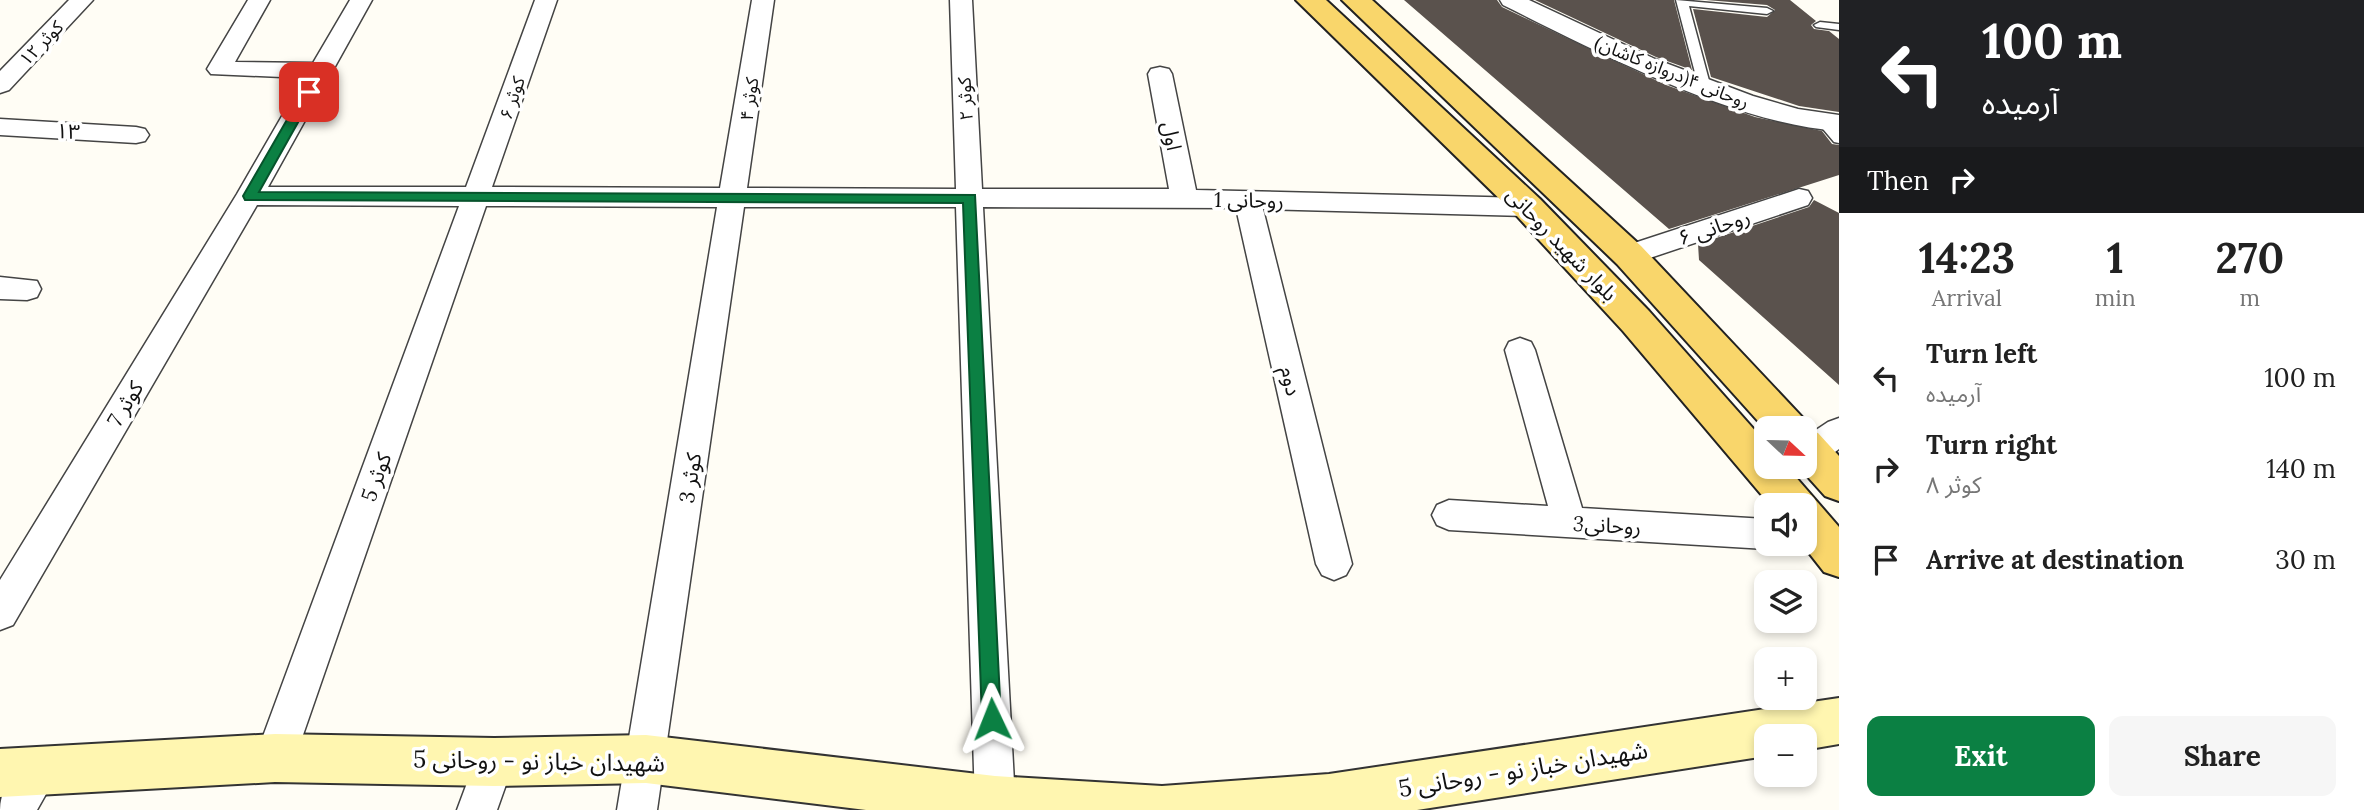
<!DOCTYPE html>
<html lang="en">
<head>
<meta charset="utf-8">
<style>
  :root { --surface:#fff; --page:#f6f6f6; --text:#222; --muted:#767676; --accent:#0b8043 }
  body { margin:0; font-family:Lora,"Noto Sans Arabic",serif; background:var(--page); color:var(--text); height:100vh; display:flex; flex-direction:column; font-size:26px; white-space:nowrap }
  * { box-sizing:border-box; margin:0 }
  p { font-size:23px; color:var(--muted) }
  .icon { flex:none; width:38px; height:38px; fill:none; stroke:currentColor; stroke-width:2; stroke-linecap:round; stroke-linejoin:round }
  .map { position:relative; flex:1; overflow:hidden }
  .side { display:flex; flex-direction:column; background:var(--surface); width:525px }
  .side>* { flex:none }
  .banner { background:#202124; color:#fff; overflow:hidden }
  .needle { width:46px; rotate:112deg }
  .controls { position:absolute; left:1754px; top:416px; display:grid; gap:14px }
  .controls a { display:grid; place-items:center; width:63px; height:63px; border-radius:14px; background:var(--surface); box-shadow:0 4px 10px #0003; font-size:35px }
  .pin { position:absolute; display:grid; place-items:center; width:60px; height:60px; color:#fff; margin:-30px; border-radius:14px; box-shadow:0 4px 10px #0006 }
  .me { position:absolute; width:77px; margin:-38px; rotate:358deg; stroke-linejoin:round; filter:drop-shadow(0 0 5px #0008) }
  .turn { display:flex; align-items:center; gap:24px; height:147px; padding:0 28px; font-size:32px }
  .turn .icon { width:91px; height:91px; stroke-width:2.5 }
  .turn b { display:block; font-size:49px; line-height:60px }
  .then { display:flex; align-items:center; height:66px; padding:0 28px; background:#0003; gap:14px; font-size:26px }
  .eta { display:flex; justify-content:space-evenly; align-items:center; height:119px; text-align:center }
  .eta b { font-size:42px; font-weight:800; line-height:49px }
  .cta { display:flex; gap:14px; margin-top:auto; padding:14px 28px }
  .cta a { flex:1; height:80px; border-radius:14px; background:var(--accent); color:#fff; font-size:28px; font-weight:800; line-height:80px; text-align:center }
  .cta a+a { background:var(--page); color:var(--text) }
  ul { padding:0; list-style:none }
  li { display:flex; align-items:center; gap:21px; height:91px; padding:0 28px }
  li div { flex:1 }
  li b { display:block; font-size:26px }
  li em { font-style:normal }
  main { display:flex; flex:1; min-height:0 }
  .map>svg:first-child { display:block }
  .building { fill:#5a524d }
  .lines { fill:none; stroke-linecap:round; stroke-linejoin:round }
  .lane-casing { stroke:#444; stroke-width:3 }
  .street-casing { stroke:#444; stroke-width:3 }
  .secondary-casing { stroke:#333; stroke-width:4 }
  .primary-casing { stroke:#222; stroke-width:4 }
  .lane { fill:#fff; fill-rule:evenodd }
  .street { fill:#fff; fill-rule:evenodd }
  .secondary { fill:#fff6b0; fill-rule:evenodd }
  .primary { fill:#f9d66b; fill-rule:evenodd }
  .route { fill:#0b8043; stroke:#07532c; stroke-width:2 }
  .labels { text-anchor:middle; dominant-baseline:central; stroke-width:7; stroke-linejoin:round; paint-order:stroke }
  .far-street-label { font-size:18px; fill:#111; stroke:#fff }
  .street-label { font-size:21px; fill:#111; stroke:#fff }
  .near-street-label { font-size:24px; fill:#111; stroke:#fff }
</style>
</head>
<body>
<main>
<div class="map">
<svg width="1839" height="810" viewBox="0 0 1839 810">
  <rect width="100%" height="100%" fill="#fffdf5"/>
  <path class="building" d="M1404,0h93l5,7 164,78 89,32 67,14 10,13 7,1v30l-170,54z
    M1535,0h139l18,70 -36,-13z
    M1706,0h84l26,21 -5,4 3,4 15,2 10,8v73l-40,-6 -88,-29 -18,-68 74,8 8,-7 -8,-5z
    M1814,200l25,13v172l-140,-125 -1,-16 111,-37z"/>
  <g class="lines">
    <defs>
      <path id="lane" d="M1676,0l91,8 6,3 -6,3 -78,-8 22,82 -6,4 -6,-4z
        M1820,22l19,2v6l-23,-3 -2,-2z
        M1824,119l15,12v12l-5,-1 -16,-19z"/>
      <path id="street" d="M69,0h24l-84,90 -9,3v-22z
        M248,0h22l-35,62 78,1 37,-63h22l-104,187h198l69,-187h22l-65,187 228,1 32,-188h22l-27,188 209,1 -6,-189h22l10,189h187l-21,-115 3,-5 9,-2 9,2 3,5 24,116 332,8 10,2 4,7 -4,7 -10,2 -265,-7 89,355 -6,11 -12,5 -12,-5 -6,-11 -80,-356 -253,-1 32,594 -4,9h-32l-4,-9 -19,-594h-212l-87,603h-40l100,-603 -231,-1 -191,552 -6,14 -14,6 -14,-6 -6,-14 204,-552 -202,-1 -244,420 -13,5v-50l237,-386 67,-116 -93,-4 -4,-5z
        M1500,0h29l126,59 98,37 45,13 41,6v16c-105,-7 -241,-79 -336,-126z
        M0,119l136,8 9,2 4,6 -4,6 -9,2 -136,-8z
        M1799,189l9,2 4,7 -4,7 -179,60 -10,-3 -4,-7 4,-7z
        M0,277l37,4 4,8 -4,8 -10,3 -27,-1z
        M1520,338l11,4 4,8 47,158 184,11v25l12,1 -12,4 -317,-19 -12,-5 -5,-10 5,-10 12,-5 99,6 -43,-156 4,-8z
        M1839,418v31c-10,7 -22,19 -35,15v-26l24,-16z
        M494,742l14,6 6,14 -17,48h-40l23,-62z
        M39,751l14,6 6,14 -22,39h-37c0,-23 18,-50 39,-59z"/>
      <path id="secondary" d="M1839,698v46l-35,6v-13h-38v19l-349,54h-551l-220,-27 -152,3 -219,-4 -275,15v-48l275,-15 219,4 152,-3 349,41 167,10 167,-12z"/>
      <path id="primary" d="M1296,0h30l214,199 109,112 117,132v24h21l52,60v50l-15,-5 -22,-28h2v-38h-33l-148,-175 -107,-116z
        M1342,0h30l269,246 162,172 5,12 10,3 21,23v45l-14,-5 -26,-29h5v-38l-38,1 -149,-166z"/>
    </defs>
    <use href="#lane" class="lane-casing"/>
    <use href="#street" class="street-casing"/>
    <use href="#secondary" class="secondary-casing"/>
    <use href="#primary" class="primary-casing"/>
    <use href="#lane" class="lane"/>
    <use href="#street" class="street"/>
    <use href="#secondary" class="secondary"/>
    <use href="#primary" class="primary"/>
  </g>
  <path class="route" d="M309,88l6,4 -56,100 716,3 26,524 -2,7 -7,3 -7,-3 -3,-7 -19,-516 -718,-3 -2,-4 60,-104z"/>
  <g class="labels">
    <g class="far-street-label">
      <text transform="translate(41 43) rotate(-46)">کوثر ۱۲</text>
      <text transform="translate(1672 72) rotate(22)">روحانی ۴(دروازه کاشان)</text>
      <text transform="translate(512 98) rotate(-71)">کوثر ۶</text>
      <text transform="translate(749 99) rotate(-82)">کوثر ۴</text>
      <text transform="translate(965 99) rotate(-93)">کوثر ۲</text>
    </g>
    <g class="street-label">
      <text transform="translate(68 131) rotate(4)">۱۳</text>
      <text transform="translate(1172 136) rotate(79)">اول</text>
      <text transform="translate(1249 200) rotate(1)">روحانی 1</text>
      <text transform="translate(1714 227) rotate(-18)">روحانی ۶</text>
      <text transform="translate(1562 244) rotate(46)">بلوار شهید روحانی</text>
      <text transform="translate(1291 381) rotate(77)">دوم</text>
      <text transform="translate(125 404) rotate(-59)">کوثر 7</text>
      <text transform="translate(376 477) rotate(-70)">کوثر 5</text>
      <text transform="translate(690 478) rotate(-81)">کوثر 3</text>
      <text transform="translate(1607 525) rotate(3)">روحانی3</text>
    </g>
    <g class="near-street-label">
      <text transform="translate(539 761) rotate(1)">شهیدان خباز نو - روحانی 5</text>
      <text transform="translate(1523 769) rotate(-9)">شهیدان خباز نو - روحانی 5</text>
    </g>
  </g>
</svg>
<div class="controls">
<a><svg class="needle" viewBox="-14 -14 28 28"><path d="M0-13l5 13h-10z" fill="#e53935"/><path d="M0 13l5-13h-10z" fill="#767676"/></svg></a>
<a><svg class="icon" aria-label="sound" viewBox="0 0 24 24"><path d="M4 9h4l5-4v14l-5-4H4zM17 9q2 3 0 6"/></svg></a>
<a><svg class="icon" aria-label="layers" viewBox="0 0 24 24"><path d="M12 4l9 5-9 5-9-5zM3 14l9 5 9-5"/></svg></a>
<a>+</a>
<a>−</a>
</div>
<div class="pin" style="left:309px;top:92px;background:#d93025"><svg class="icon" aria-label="arrive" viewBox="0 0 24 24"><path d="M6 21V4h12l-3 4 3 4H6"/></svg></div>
<svg class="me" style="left:992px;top:719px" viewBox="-20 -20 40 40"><path d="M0-17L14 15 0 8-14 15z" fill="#0b8043" stroke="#fff" stroke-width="4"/></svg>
</div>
<section class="side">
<div class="banner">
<div class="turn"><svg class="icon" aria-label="left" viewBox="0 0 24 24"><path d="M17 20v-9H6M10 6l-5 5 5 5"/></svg><div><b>100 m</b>آرمیده</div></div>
<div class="then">Then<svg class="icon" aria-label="right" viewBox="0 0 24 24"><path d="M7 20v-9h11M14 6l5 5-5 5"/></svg></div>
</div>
<div class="eta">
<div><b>14:23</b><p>Arrival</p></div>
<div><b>1</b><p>min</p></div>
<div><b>270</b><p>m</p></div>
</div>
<ul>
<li><svg class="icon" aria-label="left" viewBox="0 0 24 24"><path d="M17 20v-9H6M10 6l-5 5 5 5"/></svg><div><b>Turn left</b><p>آرمیده</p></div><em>100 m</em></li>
<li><svg class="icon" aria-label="right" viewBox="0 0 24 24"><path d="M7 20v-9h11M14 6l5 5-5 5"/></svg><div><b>Turn right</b><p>کوثر ۸</p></div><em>140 m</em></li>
<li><svg class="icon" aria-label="arrive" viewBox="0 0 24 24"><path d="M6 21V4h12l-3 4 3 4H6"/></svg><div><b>Arrive at destination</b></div><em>30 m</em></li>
</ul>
<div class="cta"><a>Exit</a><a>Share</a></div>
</section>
</main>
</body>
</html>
